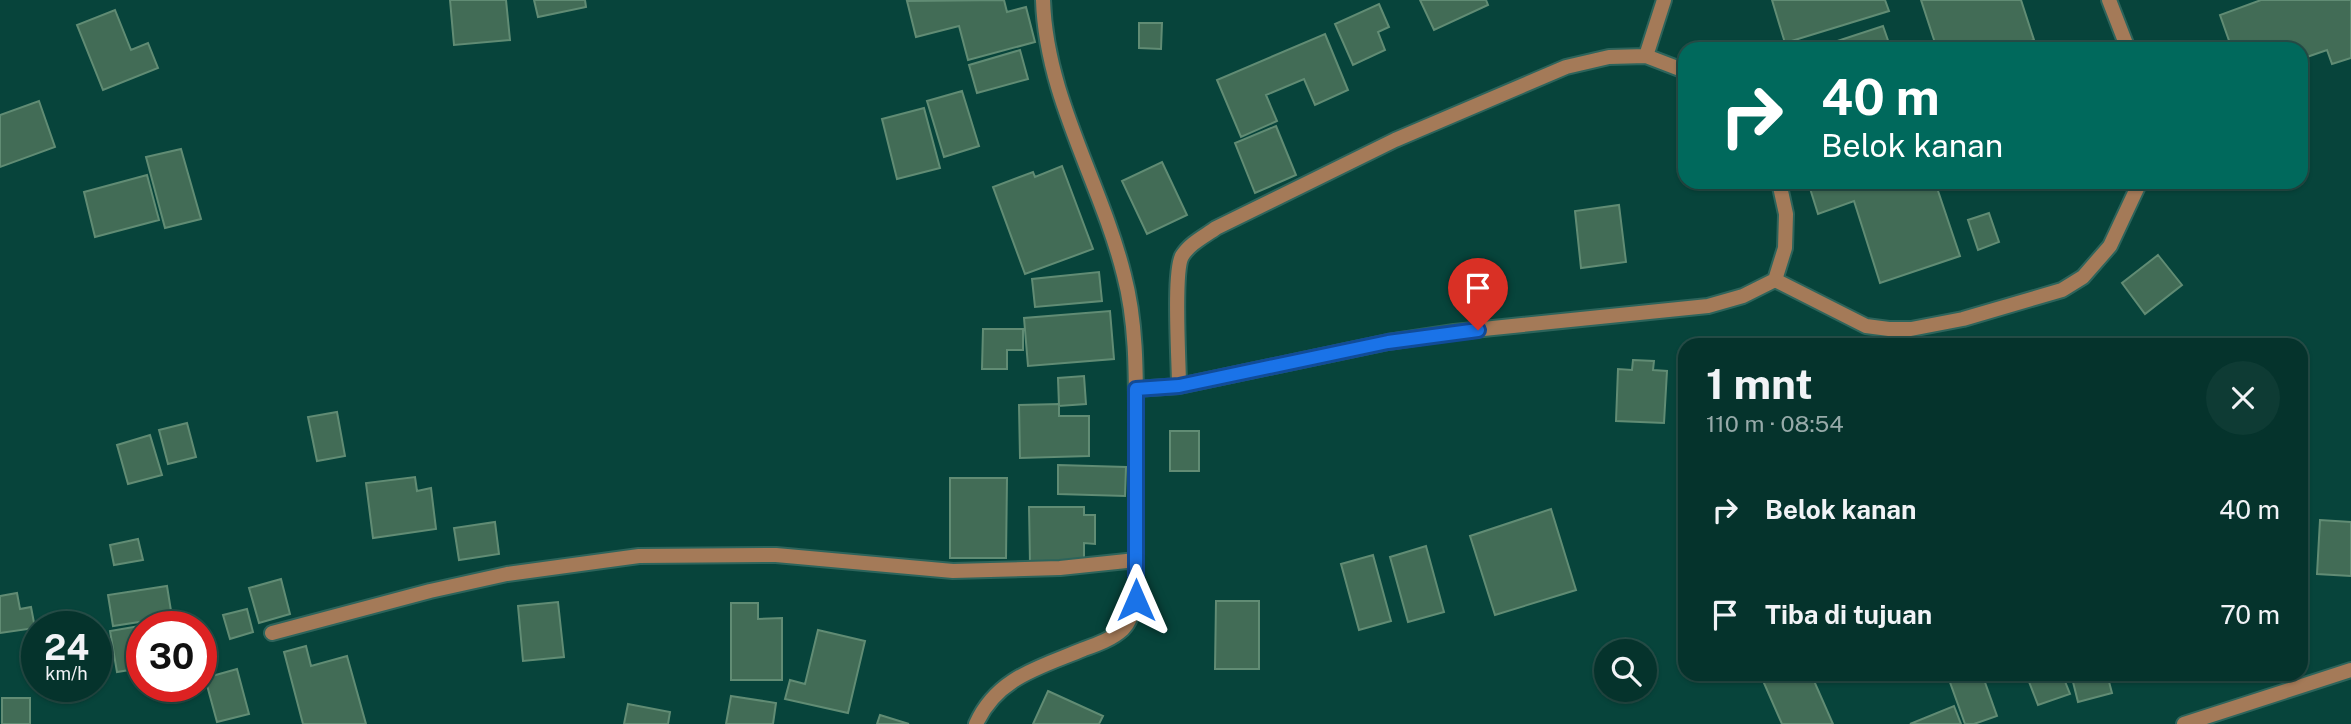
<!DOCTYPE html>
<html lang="id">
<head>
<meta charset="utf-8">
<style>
  :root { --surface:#05332c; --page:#0e3b34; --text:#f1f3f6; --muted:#97aaa9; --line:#264e48 }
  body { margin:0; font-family:"Public Sans",sans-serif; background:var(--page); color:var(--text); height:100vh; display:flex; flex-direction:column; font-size:26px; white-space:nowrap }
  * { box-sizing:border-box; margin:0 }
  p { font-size:23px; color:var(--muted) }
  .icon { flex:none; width:38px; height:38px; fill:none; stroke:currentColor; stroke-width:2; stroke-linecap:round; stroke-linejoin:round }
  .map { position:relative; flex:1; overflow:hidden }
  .sheet { position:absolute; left:1678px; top:338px; width:630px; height:343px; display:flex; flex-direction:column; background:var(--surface); border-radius:21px; box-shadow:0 2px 5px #0004,0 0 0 2px var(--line) }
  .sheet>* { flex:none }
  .hud { position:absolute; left:1678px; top:42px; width:630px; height:147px; border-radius:21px; box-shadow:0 2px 5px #0004,0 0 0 2px var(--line); background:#00695c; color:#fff; overflow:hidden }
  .tools { position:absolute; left:1594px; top:639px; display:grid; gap:14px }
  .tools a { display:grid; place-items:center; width:63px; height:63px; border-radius:50%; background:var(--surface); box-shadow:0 2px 5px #0004,0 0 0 2px var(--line); font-size:35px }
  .speed { position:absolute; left:21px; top:611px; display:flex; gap:14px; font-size:35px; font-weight:700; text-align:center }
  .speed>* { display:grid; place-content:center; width:91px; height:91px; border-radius:50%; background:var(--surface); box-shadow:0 2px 5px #0004,0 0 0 2px var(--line); line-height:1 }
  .speed small { font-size:18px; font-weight:400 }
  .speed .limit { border:10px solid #d22; background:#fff; color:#111 }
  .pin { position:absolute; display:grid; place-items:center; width:60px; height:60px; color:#fff; margin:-72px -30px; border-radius:50% 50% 50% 0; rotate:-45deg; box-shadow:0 0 7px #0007 }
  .pin .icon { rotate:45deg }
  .me { position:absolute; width:77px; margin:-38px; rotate:0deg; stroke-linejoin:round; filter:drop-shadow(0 0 5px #0008) }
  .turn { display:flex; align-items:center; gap:24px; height:147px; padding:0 28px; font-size:32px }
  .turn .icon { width:91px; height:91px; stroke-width:2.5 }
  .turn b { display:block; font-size:49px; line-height:60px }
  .round { display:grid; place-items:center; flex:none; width:74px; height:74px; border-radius:37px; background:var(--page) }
  .summary { display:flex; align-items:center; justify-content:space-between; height:119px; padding:0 28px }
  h1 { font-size:42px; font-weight:700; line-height:52px }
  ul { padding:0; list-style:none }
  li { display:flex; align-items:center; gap:21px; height:105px; padding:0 28px }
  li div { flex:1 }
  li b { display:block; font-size:26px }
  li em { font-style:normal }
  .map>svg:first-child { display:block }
  .building { fill:#426c56; stroke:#618c74; stroke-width:2 }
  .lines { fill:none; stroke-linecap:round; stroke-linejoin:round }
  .minor-casing { stroke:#2d645b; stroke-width:18 }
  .minor { stroke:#a47a58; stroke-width:14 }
  .route-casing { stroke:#114b97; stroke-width:18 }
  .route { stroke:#1a73e8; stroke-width:12 }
</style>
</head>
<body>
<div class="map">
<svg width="2351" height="724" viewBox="0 0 2351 724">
  <rect width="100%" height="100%" fill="#07443b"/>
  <path class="building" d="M450,0h56l4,40 -56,5z
    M534,0h51l1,7 -48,10z
    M1004,0l3,12 19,-5 9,35 -67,18 -9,-34 -43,11 -9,-36z
    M1420,0h66l2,5 -54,25z
    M1772,0h113l4,11 -104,32z
    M1921,0h100l13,40 -26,9h-71z
    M2261,0h90v58l-19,6 -5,-14 -26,9v-10h-69l-12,-34z
    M1379,4l10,23 -11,5 7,18 -32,15 -18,-41z
    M115,10l16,40 17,-7 10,25 -55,22 -26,-65z
    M1139,23h23l-1,26 -22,-1z
    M1883,26l8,23h-78z
    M1325,34l23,56 -33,15 -11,-26 -38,16 11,26 -36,16 -24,-57z
    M1020,50l8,29 -51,14 -8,-28z
    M962,91l17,55 -35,11 -17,-56z
    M39,101l16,46 -55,20v-52z
    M924,108l16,60 -43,11 -15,-60z
    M1276,126l20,49 -41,18 -20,-50z
    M181,149l20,70 -36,9 -19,-71z
    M1162,162l25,53 -40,19 -25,-53z
    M1062,166l31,83 -68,25 -32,-87 40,-15 2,5z
    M147,175l12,45 -64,17 -11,-45z
    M1808,182h127l25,74 -80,27 -26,-82 -36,13z
    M1619,205l7,57 -45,6 -6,-57z
    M1989,213l10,29 -21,8 -10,-30z
    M2158,255l24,30 -37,29 -23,-31z
    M1099,272l3,29 -67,6 -3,-28z
    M1110,311l4,48 -86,7 -4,-48z
    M983,329h40v21h-16v19h-25z
    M1633,360l21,1 -1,9 14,1 -3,52 -48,-2 2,-52 14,1z
    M1084,376l2,28 -27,2 -1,-28z
    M1059,404v12h30v40l-69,2 -1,-53z
    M337,412l8,44 -28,5 -9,-44z
    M187,423l9,34 -28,7 -9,-34z
    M1170,431h29v40h-29z
    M150,435l12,40 -34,9 -11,-39z
    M1058,465l68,2 -1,29 -67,-2z
    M415,477l2,14 14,-3 5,41 -63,9 -7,-55z
    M950,478h57l-1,80h-56z
    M1029,507h55v8h11v29l-11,-1v19l-54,1z
    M1551,509l25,81 -81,25 -25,-79z
    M2320,520l31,2v54l-34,-2z
    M495,522l4,32 -40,6 -5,-32z
    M138,539l5,21 -29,5 -4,-20z
    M1426,546l18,66 -36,10 -18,-65z
    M1373,555l18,66 -32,9 -18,-66z
    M281,579l9,35 -31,9 -10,-35z
    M167,586l5,31 -59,9 -5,-31z
    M17,593l3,16 11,-2 4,21 -35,5v-37z
    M1216,601h43v68h-44z
    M558,602l6,55 -41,4 -5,-55z
    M731,603h27v16l24,-1v62h-51z
    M247,609l6,23 -23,7 -7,-24z
    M163,622v4h-21v42l-25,4 -7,-41z
    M818,630l47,11 -17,72 -63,-14 5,-19 15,4z
    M306,646l5,20 36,-10 19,68h-63l-19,-72z
    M237,669l12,45 -32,8 -12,-44z
    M1760,674h51l22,50h-51z
    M1947,674h35l15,42 -23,8h-9z
    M2026,674h36l8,20 -32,11z
    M2071,674h36l5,19 -34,9z
    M1048,691l55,25 -4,8h-66z
    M731,696l45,7 -3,21h-47z
    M2,698h28v26h-28z
    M628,704l42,8 -2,12h-44z
    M1954,706l7,18h-51z
    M880,715l29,9h-32z"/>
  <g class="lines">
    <defs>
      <path id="minor" d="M2109,0l19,49
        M1646,56l18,-56
        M1775,280l10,-32 1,-34 -7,-32
        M1179,386c0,-24 -6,-114 3,-130 8,-13 23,-20 34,-28l179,-88 171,-73 43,-10 37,-1 39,15
        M1136,389l43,-3 209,-44 66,-10 254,-26 35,-10 32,-16 91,46 23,3h22l52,-10 99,-29 21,-13 27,-31 30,-64
        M272,633l158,-42 77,-17 132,-18 137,-1 177,16 107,-3 76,-8
        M976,724c21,-47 65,-57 108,-75 14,-5 28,-10 39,-20 8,-8 10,-19 13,-29 0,-57 0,-114 0,-171 0,-51 1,-105 -12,-154 -23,-93 -78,-177 -81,-275
        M2184,724l167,-54"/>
    </defs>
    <use href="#minor" class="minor-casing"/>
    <use href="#minor" class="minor"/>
  </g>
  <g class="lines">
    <defs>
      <path id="route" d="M1136,600v-211l43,-3 209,-44 90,-12"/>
    </defs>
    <use href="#route" class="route-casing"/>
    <use href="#route" class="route"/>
  </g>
</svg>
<div class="tools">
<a><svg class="icon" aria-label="search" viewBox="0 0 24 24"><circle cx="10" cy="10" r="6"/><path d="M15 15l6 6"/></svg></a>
</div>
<div class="speed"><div>24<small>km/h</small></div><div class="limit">30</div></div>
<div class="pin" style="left:1478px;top:330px;background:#d93025"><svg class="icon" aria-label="arrive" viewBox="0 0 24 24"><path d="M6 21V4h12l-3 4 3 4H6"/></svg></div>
<svg class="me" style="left:1136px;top:600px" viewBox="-20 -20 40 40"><path d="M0-17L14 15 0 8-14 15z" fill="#1a73e8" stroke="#fff" stroke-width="4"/></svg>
<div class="hud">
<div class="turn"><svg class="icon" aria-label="right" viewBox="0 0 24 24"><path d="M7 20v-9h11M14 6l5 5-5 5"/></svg><div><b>40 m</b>Belok kanan</div></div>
</div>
<section class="sheet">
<div class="summary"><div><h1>1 mnt</h1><p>110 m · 08:54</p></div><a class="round"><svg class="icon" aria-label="close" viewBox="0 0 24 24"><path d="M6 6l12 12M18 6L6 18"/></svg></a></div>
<ul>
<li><svg class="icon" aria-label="right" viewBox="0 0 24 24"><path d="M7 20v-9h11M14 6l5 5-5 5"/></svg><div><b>Belok kanan</b></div><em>40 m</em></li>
<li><svg class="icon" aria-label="arrive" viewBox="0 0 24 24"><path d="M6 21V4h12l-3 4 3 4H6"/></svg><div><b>Tiba di tujuan</b></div><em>70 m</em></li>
</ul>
</section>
</div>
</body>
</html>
